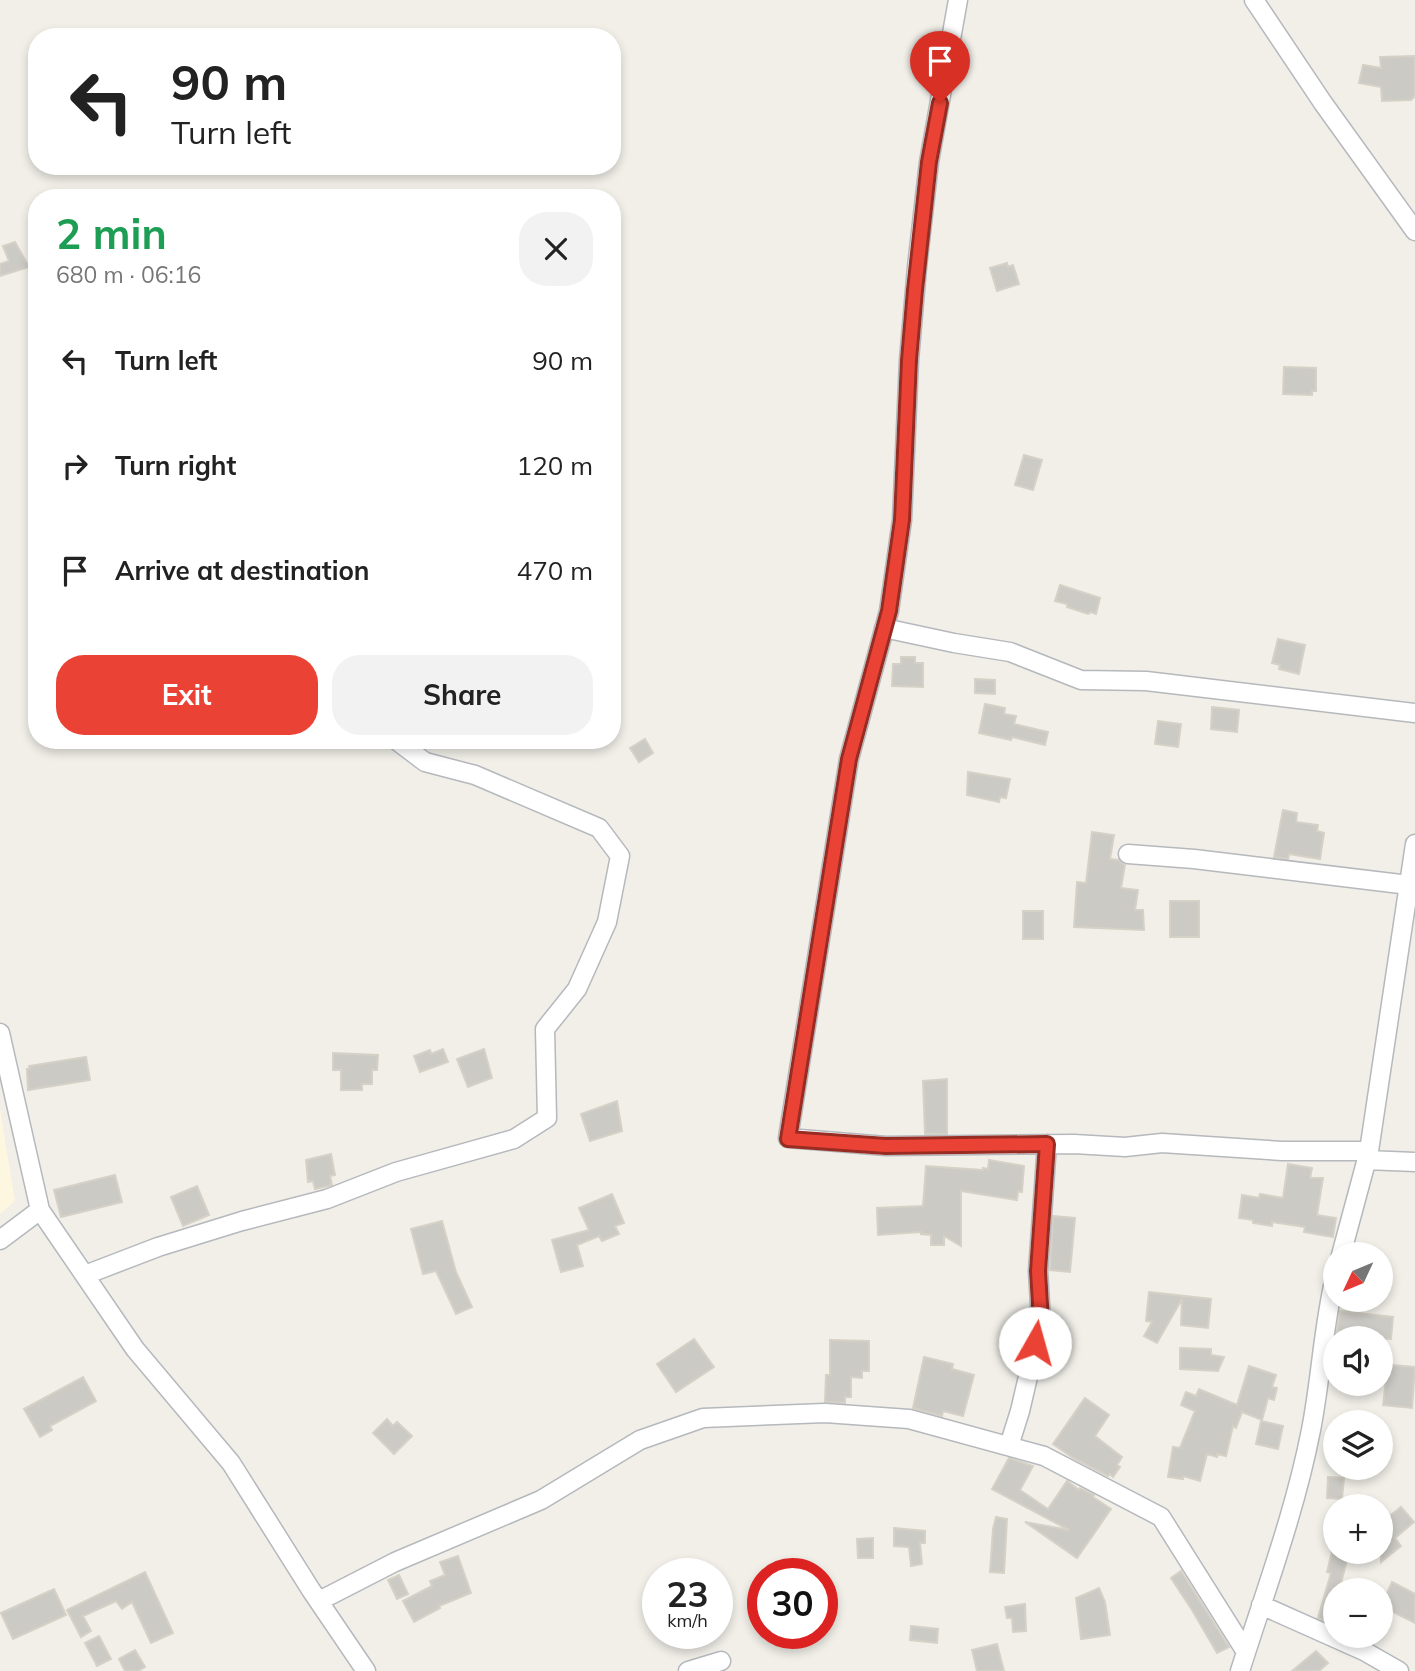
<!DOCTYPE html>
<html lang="en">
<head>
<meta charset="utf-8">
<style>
  :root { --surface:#fff; --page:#f2f2f2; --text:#222; --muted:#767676; --accent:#ea4335 }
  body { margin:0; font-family:Mulish,sans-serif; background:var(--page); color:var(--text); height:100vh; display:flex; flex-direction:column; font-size:26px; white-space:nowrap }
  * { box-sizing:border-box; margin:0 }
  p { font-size:23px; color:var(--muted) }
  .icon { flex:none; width:38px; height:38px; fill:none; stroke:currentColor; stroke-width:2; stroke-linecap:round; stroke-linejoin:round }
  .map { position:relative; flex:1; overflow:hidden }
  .details { position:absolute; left:28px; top:189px; width:593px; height:560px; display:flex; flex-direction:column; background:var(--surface); border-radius:28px; box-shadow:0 4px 10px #0003 }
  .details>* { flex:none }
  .banner { position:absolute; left:28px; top:28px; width:593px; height:147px; border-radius:28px; box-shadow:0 4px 10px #0003; background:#fff; color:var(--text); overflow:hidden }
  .needle { width:46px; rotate:226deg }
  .buttons { position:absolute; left:1323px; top:1242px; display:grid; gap:14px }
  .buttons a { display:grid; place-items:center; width:70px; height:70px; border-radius:50%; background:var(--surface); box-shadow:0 4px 10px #0003; font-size:35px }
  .speed { position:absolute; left:642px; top:1558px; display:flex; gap:14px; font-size:35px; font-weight:700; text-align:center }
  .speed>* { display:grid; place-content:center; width:91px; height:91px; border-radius:50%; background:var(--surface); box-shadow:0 4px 10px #0003; line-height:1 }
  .speed small { font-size:18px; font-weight:400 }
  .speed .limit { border:10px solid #d22; background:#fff; color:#111 }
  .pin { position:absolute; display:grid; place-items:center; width:60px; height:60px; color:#fff; margin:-72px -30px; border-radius:50% 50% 50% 0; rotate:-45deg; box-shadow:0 0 7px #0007 }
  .pin .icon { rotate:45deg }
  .me { position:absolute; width:77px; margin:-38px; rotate:7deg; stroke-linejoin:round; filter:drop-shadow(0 0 5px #0008) }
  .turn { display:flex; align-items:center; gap:24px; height:147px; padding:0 28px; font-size:32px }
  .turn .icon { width:91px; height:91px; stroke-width:2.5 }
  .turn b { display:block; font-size:49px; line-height:60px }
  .round { display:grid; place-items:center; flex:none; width:74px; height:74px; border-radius:28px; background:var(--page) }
  .head { display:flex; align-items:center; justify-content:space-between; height:119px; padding:0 28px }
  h1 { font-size:42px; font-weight:700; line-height:52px; color:#1e9e55 }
  .cta { display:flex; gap:14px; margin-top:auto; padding:14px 28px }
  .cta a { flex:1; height:80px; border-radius:28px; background:var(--accent); color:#fff; font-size:28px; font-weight:700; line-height:80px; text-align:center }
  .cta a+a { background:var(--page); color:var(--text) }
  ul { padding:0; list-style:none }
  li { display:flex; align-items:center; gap:21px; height:105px; padding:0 28px }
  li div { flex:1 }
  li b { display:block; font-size:26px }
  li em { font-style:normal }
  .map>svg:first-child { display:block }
  .commercial { fill:#fef7e0 }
  .building { fill:#cccac5; stroke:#d6d1c6; stroke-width:2 }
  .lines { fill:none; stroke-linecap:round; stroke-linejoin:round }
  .minor-casing { stroke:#b5b8bc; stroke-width:21 }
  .minor { stroke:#fff; stroke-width:18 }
  .route-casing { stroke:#982c22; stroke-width:18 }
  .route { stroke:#ea4335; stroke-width:12 }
</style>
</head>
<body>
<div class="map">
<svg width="1415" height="1671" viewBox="0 0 1415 1671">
  <rect width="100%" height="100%" fill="#f1efe8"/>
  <path class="commercial" d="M0,1110l15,91 -15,13z"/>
  <path class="building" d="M1415,56v40l-4,4 -29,1 -1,-14 -22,-4 4,-18 18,3 -1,-11z
    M15,242l14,25 -29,9v-12l9,-3 -6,-15z
    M1007,263l1,4 5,-2 6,19 -22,7 -7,-23z
    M1284,367l32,1v23h-4v4l-29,-1z
    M1024,455l18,5 -9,30 -18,-5z
    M1060,585l40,13 -4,16 -5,-2 -3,2 -21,-7v-3l-12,-3z
    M1278,639l27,6 -6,29 -20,-5 1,-4 -8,-2z
    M901,657h14v6h8v24l-31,-1 1,-22h8z
    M975,679l20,1v14l-20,-1z
    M985,704l20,4 -1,6 12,2 -2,8 34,8 -3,13 -33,-8 -1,3 -32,-7z
    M1212,707l27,3 -2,22 -26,-3z
    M1158,721l23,3 -3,23 -23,-3z
    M645,739l8,14 -14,9 -9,-14z
    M968,772l42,7 -4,19 -6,-1 -1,5 -32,-7z
    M1283,810l14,3 -1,9 22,3 -1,6 7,2 -4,26 -31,-5 -1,5 -14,-2z
    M1092,832l22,3 -4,24 9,1 6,5 -4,23 17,2 -3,20h8l1,20 -70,-3 3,-45 9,1z
    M1170,901h29v36h-29z
    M1023,911h20v28h-20z
    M443,1049l5,13 -28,10 -6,-16 16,-6 1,4z
    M484,1049l8,29 -24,9 -11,-28z
    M333,1053l45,2 -1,15h-5v14h-10v6h-21v-20h-8z
    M86,1057l4,23 -62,10 -1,-21h3l-1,-3z
    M947,1079v55h-22l-2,-53z
    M617,1101l5,30 -32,10 -9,-27z
    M331,1154l4,21 -5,1 2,9 -17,4 -2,-8 -5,1 -2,-22z
    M989,1160l35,6 -2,26 -4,-1 -1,9 -56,-9v55l-17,-10v9h-13v-10l-10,-1v-2l-43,3 -1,-27 46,-2 3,-40 57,4v-2l5,1z
    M1288,1164l24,4 -2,10h13l-6,37 19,3 -3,19 -29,-5 1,-5 -33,-5v4l-19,-3v-3l-14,-2 3,-23 17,3 1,-4 23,4z
    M115,1175l7,27 -61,15 -7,-27z
    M197,1186l12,29 -26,11 -12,-29z
    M612,1194l12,29 -9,3 4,8 -17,7 -3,-5 -22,9 6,21 -22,6 -9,-32 37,-10 -10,-22z
    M1053,1216l22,2 -5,54 -20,-2z
    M442,1221l14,51 16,35 -16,7 -20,-43 -13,3 -12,-45z
    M1149,1292l62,7 -3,29 -27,-3 1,-26 -25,44 -13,-7 8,-14 -6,-1z
    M1340,1311l53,6 -2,22 -55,-1z
    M694,1339l20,28 -38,25 -19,-28z
    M830,1340l39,1v30h-7v7l-11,-1v20h-6v6l-20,-1 1,-27h4z
    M1180,1348l31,1v6l13,2 -6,14 -38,-2z
    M924,1357l29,7 -1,5 22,6 -11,41 -20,-5 -1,5 -29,-8z
    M1391,1365l24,2 -3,41 -29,-3 4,-34h3z
    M1249,1366l27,9 -4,12 5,1 -3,12 -6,-2 -6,22 -20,-8 -6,16 -3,-2 -7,30 -9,-2v3l-10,-3 -7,27 -17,-5v3l-15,-2 5,-30 7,1 15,-37 -14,-6 5,-13 10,4 3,-7 38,16z
    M83,1377l13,24 -46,25 2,4 -12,7 -16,-28z
    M1085,1398l24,17 -14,21 27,21 -5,8 3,2 -7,10 -3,-3 -2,2 -35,-18 -20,-14z
    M387,1419l6,7 4,-4 15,14 -18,18 -21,-21z
    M1261,1421l22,5 -5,23 -22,-5z
    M1009,1458l24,8 -13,24 28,19 19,-28 12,9 1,-2 14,7 -1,2 18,12 -34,49 -52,-36 44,8 -77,-41z
    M1328,1477l16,1 -2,21 -15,-1z
    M1401,1507l13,15 -19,16 6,8 -20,16v-39z
    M996,1517l11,2 -3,54 -14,-1 3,-43z
    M894,1528l31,3v12h-5l2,21 -11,2 -2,-19 -15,-1z
    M873,1538v20h-15l-1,-19z
    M1332,1552h17l-10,39h-4v25l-2,9 -15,-7 13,-45 -4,-1z
    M458,1556l13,37 -32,13 1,2 -26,14 -11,-21 29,-15 -2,-5 15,-6 -5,-13z
    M1181,1571l48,76 -12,6 -25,-43 -21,-32z
    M145,1572l28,61 -22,10 -19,-41 -10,7 -6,-8 -33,15 8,15 -10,6 -14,-27z
    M399,1575l9,19 -11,5 -9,-19z
    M1392,1582l23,12v29l-34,-17z
    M1099,1588l6,14 5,33 -29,4 -5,-41z
    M54,1589l12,26 -53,24 -12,-26z
    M1025,1604l1,27 -13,1 -1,-14h-5l-2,-11z
    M911,1626l27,3 -1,14 -27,-3z
    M99,1636l12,23 -14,7 -12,-23z
    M997,1644l7,27h-27l-5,-21z
    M135,1650l10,17 -7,4h-13l-6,-12z
    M1316,1651l12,12 -9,8h-27z"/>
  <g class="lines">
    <defs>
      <path id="minor" d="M958,0l-29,162 -12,105 -8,93 -7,160 -13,91 -40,148 -61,379 98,8 188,-2 51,3 37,-4 120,8h87
        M1254,0l69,103 92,128
        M884,628l70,15 56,9 71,28 65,1 269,32
        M1128,854l66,5 215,26
        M0,1033l40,177 95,139 96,114 80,127 55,81
        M1366,1160l49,2
        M0,1240l40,-30
        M1341,1255l28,-104 46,-307
        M85,1275l73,-28 84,-26 85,-22 69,-27 118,-33 33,-21 -2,-89 32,-40 30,-67 13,-66 -21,-28 -124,-53 -50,-13 -29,-22
        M1009,1446l11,-35 21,-90 -3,-50 9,-127
        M319,1601l76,-39 146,-62 99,-60 63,-22 122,-5 84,6 135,37 117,61 85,135
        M1261,1605l103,46 35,20
        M688,1671l33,-10
        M1240,1671c25,-79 55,-159 71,-241 10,-51 12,-103 24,-153"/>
    </defs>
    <use href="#minor" class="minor-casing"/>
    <use href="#minor" class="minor"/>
  </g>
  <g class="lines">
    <defs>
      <path id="route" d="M940,103l-11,59 -14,128 -6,70 -7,160 -13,91 -40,148 -61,380 98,7 161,-2 -9,127 3,50 -6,22"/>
    </defs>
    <use href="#route" class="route-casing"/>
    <use href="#route" class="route"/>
  </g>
</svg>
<div class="buttons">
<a><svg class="needle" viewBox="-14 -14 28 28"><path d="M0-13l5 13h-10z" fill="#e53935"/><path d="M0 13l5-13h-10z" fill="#767676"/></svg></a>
<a><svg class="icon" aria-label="sound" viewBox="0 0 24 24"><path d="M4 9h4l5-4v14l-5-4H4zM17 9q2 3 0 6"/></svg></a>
<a><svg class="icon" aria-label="layers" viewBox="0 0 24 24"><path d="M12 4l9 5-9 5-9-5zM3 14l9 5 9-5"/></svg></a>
<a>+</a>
<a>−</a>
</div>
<div class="speed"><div>23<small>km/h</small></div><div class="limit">30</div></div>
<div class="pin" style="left:940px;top:103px;background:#d93025"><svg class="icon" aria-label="arrive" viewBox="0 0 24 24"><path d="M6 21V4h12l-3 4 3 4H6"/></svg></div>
<svg class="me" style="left:1035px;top:1343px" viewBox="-20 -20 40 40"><circle r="19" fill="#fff"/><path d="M0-13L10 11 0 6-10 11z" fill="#ea4335"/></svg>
<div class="banner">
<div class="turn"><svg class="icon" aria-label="left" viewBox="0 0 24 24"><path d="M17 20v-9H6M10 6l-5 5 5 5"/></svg><div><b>90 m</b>Turn left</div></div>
</div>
<section class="details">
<div class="head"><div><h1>2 min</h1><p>680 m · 06:16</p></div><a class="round"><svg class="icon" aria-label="close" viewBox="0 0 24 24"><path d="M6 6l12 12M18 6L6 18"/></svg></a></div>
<ul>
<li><svg class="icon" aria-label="left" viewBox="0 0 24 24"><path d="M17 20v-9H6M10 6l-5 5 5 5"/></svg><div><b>Turn left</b></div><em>90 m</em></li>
<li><svg class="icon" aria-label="right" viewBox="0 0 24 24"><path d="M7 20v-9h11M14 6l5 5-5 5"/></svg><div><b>Turn right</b></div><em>120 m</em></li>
<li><svg class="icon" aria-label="arrive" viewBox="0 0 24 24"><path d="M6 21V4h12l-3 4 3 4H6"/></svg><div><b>Arrive at destination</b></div><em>470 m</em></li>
</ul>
<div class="cta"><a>Exit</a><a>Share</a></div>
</section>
</div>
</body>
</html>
